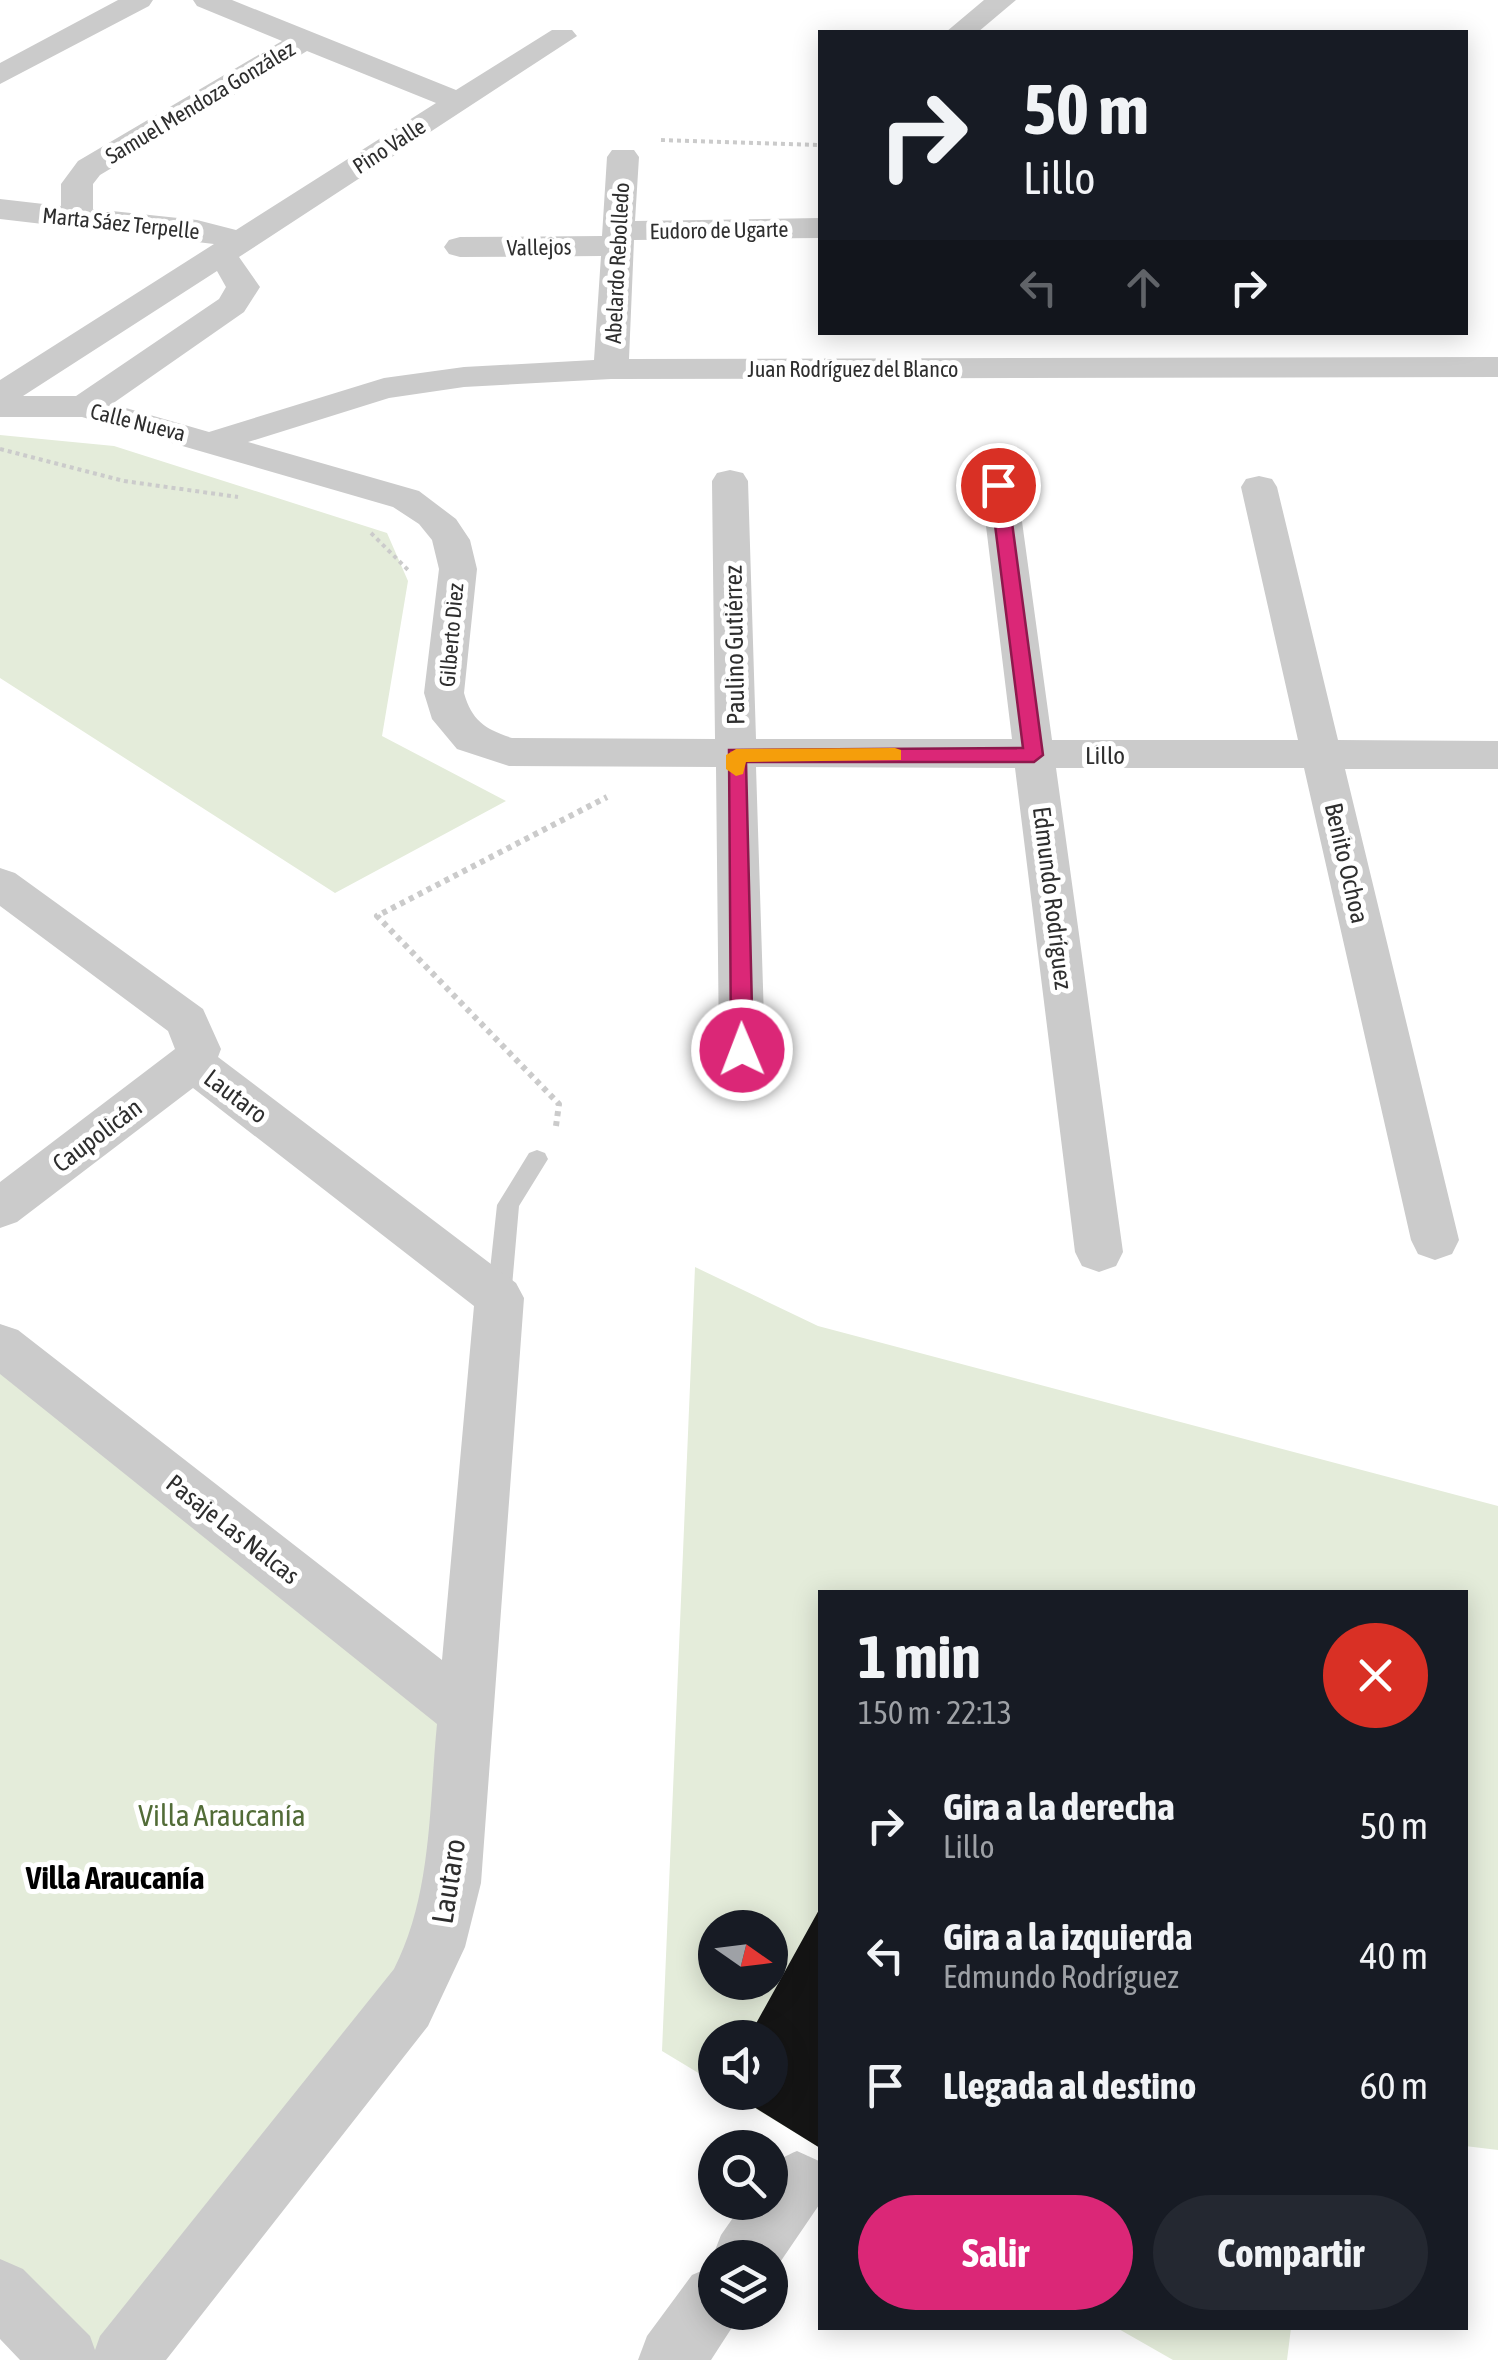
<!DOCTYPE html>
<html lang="es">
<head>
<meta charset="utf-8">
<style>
  :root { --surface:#171b24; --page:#242831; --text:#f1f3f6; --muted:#9ea1a6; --accent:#db2777 }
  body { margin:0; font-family:"Asap Condensed",sans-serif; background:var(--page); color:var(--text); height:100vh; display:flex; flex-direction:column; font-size:38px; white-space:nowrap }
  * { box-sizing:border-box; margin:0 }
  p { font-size:32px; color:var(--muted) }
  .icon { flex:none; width:55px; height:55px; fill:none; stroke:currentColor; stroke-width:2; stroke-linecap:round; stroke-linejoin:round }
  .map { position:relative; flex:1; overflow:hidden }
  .details { position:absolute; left:818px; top:1590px; width:650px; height:740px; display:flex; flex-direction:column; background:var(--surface); border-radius:0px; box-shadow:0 5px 25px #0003 }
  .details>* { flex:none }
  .guide { position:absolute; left:818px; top:30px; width:650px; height:305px; border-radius:0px; box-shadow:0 5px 25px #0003; background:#171b24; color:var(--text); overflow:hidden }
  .needle { width:65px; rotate:104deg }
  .controls { position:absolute; left:698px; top:1910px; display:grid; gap:20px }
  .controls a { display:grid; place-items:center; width:90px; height:90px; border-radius:50%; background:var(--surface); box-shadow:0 5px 25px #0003; font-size:50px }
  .pin { position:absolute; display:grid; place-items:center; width:85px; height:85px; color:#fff; margin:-42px; border:5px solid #fff; border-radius:50%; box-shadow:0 2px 10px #0007 }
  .me { position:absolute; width:110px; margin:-55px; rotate:359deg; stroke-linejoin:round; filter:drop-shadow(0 0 8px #0008) }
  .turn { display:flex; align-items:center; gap:35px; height:210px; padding:0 40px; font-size:45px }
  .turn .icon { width:130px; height:130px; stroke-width:2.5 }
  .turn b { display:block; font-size:70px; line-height:85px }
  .lanes { display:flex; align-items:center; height:95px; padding:0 40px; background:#0003; justify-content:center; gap:50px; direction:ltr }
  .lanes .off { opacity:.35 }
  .round { display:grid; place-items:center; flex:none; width:105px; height:105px; border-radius:52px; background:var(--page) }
  .summary { display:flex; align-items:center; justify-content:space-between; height:170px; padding:0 40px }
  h1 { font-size:60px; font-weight:700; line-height:75px }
  .cta { display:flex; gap:20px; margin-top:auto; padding:20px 40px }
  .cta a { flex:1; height:115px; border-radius:60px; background:var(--accent); color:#fff; font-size:40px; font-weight:700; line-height:115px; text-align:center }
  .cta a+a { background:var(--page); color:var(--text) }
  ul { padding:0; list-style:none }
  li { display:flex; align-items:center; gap:30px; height:130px; padding:0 40px }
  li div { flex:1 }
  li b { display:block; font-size:38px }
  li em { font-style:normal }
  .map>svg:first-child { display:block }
  .green { fill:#e4ecda; fill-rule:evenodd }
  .building { fill:#151515 }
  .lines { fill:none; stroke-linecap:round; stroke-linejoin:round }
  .path-far1 { stroke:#cbcbcb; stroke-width:4; stroke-dasharray:4 4; stroke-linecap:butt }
  .path { stroke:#cbcbcb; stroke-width:6; stroke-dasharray:5 5; stroke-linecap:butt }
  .lane { fill:#cbcbcb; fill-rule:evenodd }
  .street { fill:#cbcbcb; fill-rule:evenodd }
  .route { fill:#db2777; stroke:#8e194d; stroke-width:2.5 }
  .slow { fill:#f59e0b }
  .labels { text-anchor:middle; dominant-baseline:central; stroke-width:10; stroke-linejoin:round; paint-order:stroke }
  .far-street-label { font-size:22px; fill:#2e2e2e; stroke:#fff }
  .street-label { font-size:25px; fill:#2e2e2e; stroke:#fff }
  .near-park-label { font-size:30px; fill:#526c38; stroke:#fff }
  .near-street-label { font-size:30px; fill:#2e2e2e; stroke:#fff }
  .near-neighbourhood-label { font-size:32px; font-weight:bold; fill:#000; stroke:#fff }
</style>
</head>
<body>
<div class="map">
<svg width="1498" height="2360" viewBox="0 0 1498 2360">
  <rect width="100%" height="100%" fill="#fff"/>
  <path class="green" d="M0,435l114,11 273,87 21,48 -26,155 124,65 -171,92 -335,-215z
    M695,1267l123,59 680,180v644l-33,-4v-554h-645v556l-90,-55 40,-1v-54h-55v45l-53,-32zM715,1928h55v54h-55z
    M0,1354l455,361 -45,263 -305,382 -105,-88z
    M1117,2328h174l-4,32h-114z"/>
  <path class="building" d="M820,1908v240l-90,-56h40v-54h-22z"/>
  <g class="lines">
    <path class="path-far1" d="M661,140l159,5
      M0,449l124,32 114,16
      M371,533l37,37"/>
    <path class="path" d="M556,1126l3,-22 -182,-188 230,-119"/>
    <path class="lane" d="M537,1150l8,3 3,6 -29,47 -8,92 -4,7 -8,3 -8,-3 -4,-7 10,-93 32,-52z"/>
    <path class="street" d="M118,0h35l-4,6 -149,78v-21z
      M193,0h39l224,90 96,-60h20l5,6 -338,221 21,30 -16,25 -132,92 97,28 175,-54 80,-11 130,-7 7,-104 -141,1 -11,-3 -5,-7 5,-7 11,-3 142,-1 5,-79 5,-7h22l5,7 -4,64 185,-3v20l-186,2 -5,119 869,-2v20l-887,2 -147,8 -75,11 -141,44 171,49 37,28 14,21 7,29 -13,124c8,28 21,36 48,45l203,1 -3,-258 5,-8 13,-3 13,3 5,8 8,258h256l-31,-254 5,-8 13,-3 13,3 5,8 35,255h246l-57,-253 5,-8 13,-3 13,3 5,8 61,253 160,1v28h-153l114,471 -7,14 -17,6 -17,-6 -7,-14 -107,-472h-248l67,484 -7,14 -17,6 -17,-6 -7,-14 -60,-484 -259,-1 9,283 -7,12 -16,6 -16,-6 -7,-12 -3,-283 -207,-1 -52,-17 -25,-30 -8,-26 15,-124 -7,-29 -13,-16 -26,-17 -311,-90h-82v-37l214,-136 -214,-25v-20l61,7v-22l17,-23 204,-120 -85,-35zM307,51l129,52 -200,127 -39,-10 -104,-11v-25l7,-9zM217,271l9,16 -7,12 -143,97h-53z
      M984,0h32l-38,32h-32z
      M0,868l15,5 188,136 18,40 -3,8 298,226 8,15 -43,585 -16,64 -37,79 -262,334h-146l-20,-21v-80l23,10 67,67 5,14 5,-14 294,-367c38,-74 35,-163 43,-245l-437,-350v-50l18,6 424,330 32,-354 -281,-218 -176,134 -17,6v-46l175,-133 -7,-18 -168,-125z
      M797,2151l22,10v44l-49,72v-19h-55v54h27l-31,48h-73l9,-24 45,-61 23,-10 -3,-7 9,-23 23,-33h26c0,-33 -6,-37 27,-51z"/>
  </g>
  <path class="route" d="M998,480l9,5 36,270 -9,7h-288l7,288 -11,8 -8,-2 -3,-6 -2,-300 294,-2 -33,-263z"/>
  <path class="slow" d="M895,748l6,2v10l-155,2 -3,12 -7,2 -10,-7v-14l10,-6z"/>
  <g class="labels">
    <g class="far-street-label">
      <text transform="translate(200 102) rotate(-31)">Samuel Mendoza González</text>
      <text transform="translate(389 146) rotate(-33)">Pino Valle</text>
      <text transform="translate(121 223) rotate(6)">Marta Sáez Terpelle</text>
      <text transform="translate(719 230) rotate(-1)">Eudoro de Ugarte</text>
      <text transform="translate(539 247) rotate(-1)">Vallejos</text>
      <text transform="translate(617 263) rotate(-87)">Abelardo Rebolledo</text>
      <text x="853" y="369">Juan Rodríguez del Blanco</text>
      <text transform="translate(138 422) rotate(14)">Calle Nueva</text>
      <text transform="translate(451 635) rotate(-85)">Gilberto Diez</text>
    </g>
    <g class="street-label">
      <text transform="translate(734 645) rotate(-91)">Paulino Gutiérrez</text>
      <text x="1105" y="755">Lillo</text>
      <text transform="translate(1347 863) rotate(77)">Benito Ochoa</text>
      <text transform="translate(1053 898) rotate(83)">Edmundo Rodríguez</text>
      <text transform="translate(236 1096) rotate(37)">Lautaro</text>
      <text transform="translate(97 1135) rotate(-37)">Caupolicán</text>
      <text transform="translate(233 1529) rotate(38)">Pasaje Las Nalcas</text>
    </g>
    <g class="near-park-label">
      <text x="222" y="1815">Villa Araucanía</text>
    </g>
    <g class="near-street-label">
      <text transform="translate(448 1881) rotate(-81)">Lautaro</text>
    </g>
    <g class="near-neighbourhood-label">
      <text x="115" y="1877">Villa Araucanía</text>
    </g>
  </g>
</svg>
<div class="controls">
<a><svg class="needle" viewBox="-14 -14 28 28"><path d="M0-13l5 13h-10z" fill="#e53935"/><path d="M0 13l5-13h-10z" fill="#9ea1a6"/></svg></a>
<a><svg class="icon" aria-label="sound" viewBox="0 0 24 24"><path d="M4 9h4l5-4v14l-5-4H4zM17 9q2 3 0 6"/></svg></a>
<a><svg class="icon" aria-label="search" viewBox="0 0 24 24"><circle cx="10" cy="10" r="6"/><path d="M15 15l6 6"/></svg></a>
<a><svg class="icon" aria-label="layers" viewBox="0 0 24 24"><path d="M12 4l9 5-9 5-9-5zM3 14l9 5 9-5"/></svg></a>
</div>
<div class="pin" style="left:998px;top:485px;background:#d93025"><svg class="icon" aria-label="arrive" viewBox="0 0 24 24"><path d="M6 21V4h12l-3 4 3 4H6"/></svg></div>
<svg class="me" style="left:742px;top:1050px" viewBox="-20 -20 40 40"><circle r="17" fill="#db2777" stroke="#fff" stroke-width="3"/><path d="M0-11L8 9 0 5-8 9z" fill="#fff"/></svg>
<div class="guide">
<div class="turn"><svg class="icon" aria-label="right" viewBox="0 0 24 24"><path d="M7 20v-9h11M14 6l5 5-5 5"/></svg><div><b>50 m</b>Lillo</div></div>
<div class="lanes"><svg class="icon off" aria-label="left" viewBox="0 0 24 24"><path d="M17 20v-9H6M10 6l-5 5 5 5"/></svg><svg class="icon off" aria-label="ahead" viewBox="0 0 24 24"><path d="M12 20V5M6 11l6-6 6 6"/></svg><svg class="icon" aria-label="right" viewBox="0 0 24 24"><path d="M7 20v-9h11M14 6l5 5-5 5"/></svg></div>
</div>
<section class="details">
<div class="summary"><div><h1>1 min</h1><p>150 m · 22:13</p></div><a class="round" style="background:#d93025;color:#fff"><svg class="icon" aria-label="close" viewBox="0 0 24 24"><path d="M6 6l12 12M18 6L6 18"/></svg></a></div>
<ul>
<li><svg class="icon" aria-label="right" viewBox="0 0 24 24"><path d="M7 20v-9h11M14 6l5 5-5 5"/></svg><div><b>Gira a la derecha</b><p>Lillo</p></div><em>50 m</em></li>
<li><svg class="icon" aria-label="left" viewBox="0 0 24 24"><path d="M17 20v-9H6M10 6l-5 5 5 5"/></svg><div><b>Gira a la izquierda</b><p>Edmundo Rodríguez</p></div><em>40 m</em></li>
<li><svg class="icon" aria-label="arrive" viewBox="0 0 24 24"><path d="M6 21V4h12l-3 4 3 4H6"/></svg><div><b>Llegada al destino</b></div><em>60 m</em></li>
</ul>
<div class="cta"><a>Salir</a><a>Compartir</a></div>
</section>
</div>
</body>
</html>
